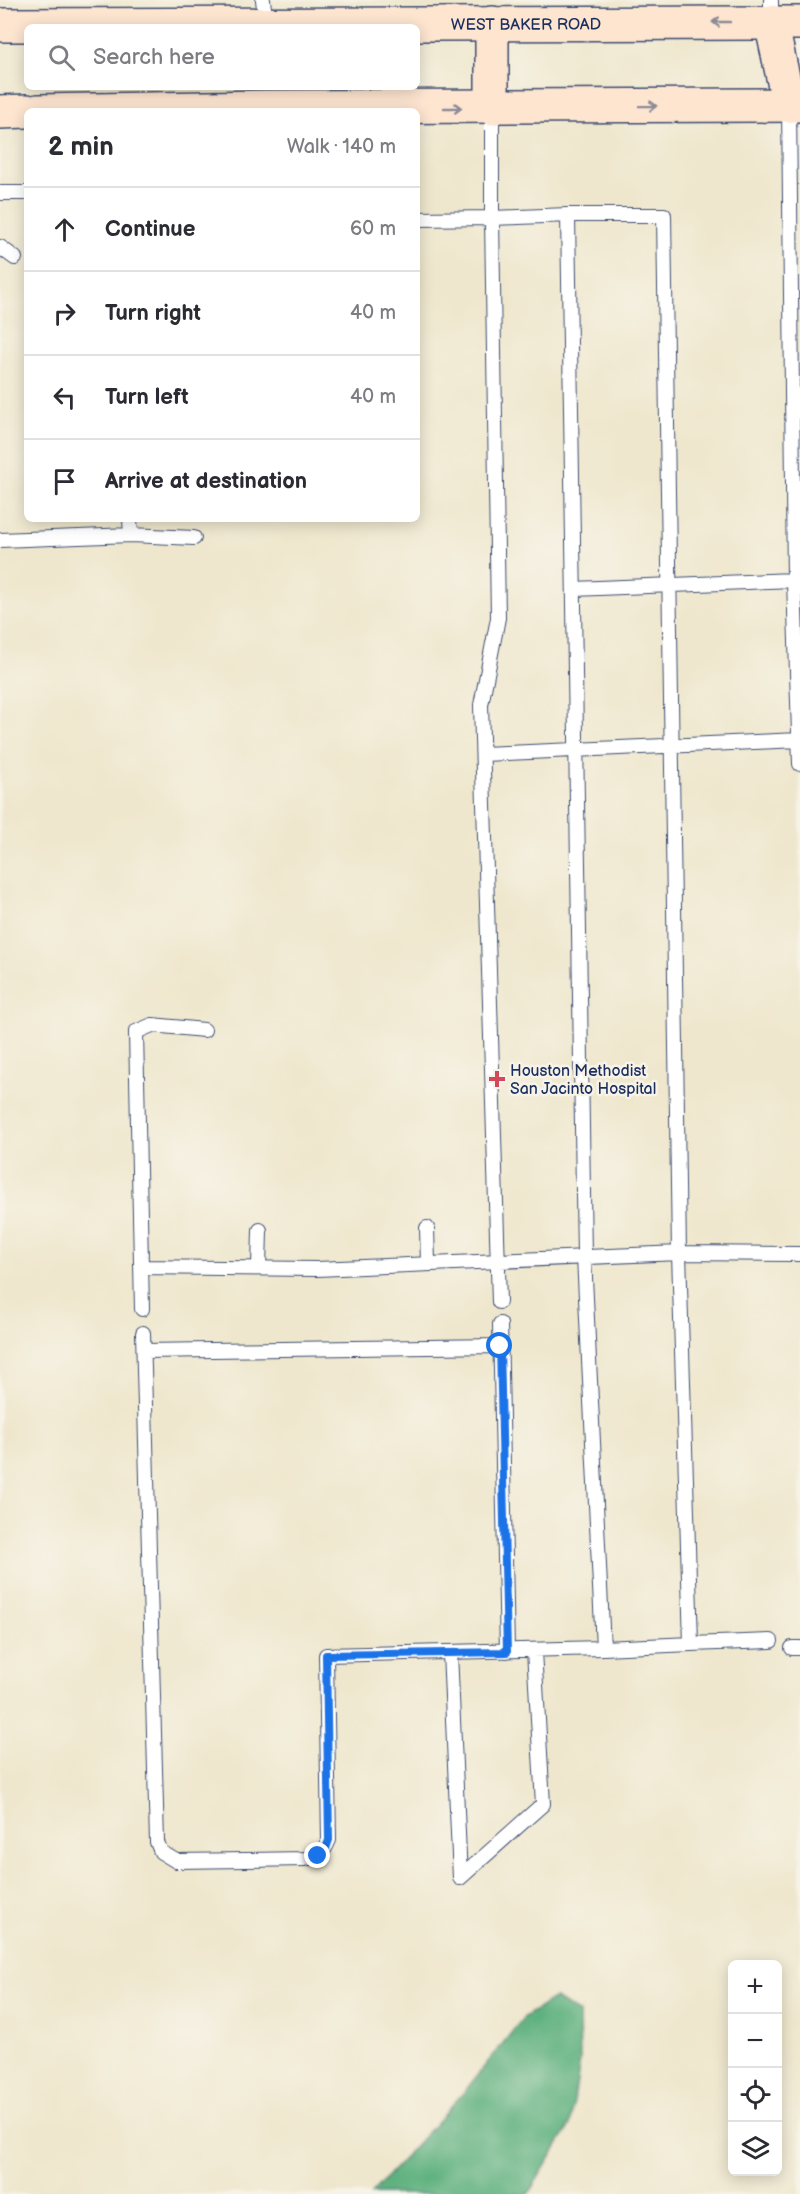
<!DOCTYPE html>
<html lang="en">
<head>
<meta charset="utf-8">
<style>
  body { margin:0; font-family:"Balsamiq Sans",sans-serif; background:#f2f2f3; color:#2b2b33 }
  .controls { position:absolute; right:18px; bottom:18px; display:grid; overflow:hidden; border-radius:9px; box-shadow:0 3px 15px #0003 }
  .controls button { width:54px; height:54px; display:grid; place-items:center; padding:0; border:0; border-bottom:2px solid #e1e1e2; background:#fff; color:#2b2b33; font:30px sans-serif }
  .stop { position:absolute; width:18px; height:18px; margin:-14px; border:4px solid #1a73e8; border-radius:50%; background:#fff }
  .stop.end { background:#1a73e8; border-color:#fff; box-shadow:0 2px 6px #0008 }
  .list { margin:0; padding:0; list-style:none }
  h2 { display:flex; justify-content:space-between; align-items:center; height:78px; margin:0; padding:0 24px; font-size:26px }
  h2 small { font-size:20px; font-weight:400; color:#7c7c81 }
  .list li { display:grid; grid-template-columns:39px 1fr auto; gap:18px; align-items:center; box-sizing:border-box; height:84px; padding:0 24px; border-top:2px solid #e1e1e2 }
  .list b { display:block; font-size:22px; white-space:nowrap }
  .list em { font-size:20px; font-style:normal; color:#7c7c81 }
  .icon { flex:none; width:33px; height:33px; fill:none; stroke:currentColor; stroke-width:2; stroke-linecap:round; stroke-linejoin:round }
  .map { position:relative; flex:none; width:800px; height:2194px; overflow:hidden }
  .search { position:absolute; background:#fff; box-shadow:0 3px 15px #0003; left:24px; top:24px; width:396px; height:66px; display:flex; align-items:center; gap:15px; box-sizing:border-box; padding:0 21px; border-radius:9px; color:#7c7c81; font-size:22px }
  .panel { position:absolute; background:#fff; box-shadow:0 3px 15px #0003; left:24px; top:108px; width:396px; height:414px; border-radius:9px }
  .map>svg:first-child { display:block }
  .forest { fill:#5fb17f; stroke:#3d706e; stroke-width:1.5 }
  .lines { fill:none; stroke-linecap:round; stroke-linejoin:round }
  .lane-casing { stroke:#3b4b6f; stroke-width:16 }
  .secondary-casing { stroke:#3b4b6f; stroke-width:36 }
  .lane { stroke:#fff; stroke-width:14 }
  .secondary { stroke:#fde5d0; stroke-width:33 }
  .oneway { stroke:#8c8a97 }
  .route { stroke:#1a73e8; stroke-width:8 }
  .poi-dot { fill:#d1495b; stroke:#f7f3e8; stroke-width:2 }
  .labels { text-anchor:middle; stroke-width:5; stroke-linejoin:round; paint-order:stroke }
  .street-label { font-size:16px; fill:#1b2f5e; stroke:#f7f3e8 }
  .poi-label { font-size:16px; fill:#1b2f5e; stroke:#f7f3e8; text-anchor:start }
</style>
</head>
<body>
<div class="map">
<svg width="800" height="2194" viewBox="0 0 800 2194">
  <rect width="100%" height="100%" fill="#f7f3e8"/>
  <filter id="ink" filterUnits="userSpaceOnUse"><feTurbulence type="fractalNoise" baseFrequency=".0167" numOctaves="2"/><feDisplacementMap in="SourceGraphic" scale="12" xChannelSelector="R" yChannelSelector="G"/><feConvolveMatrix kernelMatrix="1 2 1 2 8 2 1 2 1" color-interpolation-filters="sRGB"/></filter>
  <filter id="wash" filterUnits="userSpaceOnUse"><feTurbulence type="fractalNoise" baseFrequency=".008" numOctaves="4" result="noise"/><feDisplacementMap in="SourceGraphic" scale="24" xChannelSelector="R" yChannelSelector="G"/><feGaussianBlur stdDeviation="1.35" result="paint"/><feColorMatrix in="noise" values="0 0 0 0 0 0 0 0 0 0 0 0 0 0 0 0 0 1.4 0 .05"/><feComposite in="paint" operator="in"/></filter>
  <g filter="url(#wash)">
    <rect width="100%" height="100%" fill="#efe7cd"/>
    <path class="forest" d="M555,1998L579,2013L580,2061L570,2126L528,2194H371L465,2091L523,2018Z"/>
  </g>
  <g filter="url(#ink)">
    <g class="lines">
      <g class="lane-casing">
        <path id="lane" d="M263,0L266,24
          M771,0V22
          M789,105L794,580L800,764
          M0,193H27
          M568,215H664L679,1253L691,1644L603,1648L584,1257Z
          M417,219L492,218V108
          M0,247L15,258
          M130,519L131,535L194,538
          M0,540L131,535
          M574,589L794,580
          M483,754L799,740
          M427,1228L428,1263
          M141,1267L317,1269L679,1253L800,1254
          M259,1268L260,1230
          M499,1302L481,705L498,618L492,218L568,215
          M142,1309L136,1032L152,1025L204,1030
          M500,1324L507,1651
          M143,1333L157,1842L161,1852L176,1861L305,1859C319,1856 324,1853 329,1840L326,1655L603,1648
          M144,1351L500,1346
          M691,1644L771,1641
          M792,1648H800
          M450,1652L460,1878L543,1804L534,1651"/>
      </g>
      <g class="secondary-casing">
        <g id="secondary">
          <path d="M771,22L789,105"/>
          <path d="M492,23V108"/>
          <path id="s1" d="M0,25L800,23"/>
          <path d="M38,111L265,107L800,105"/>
          <path d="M0,112L27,111"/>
        </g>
      </g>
      <use href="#lane" class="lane"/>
      <use href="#secondary" class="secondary"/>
    </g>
    <defs><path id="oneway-shaft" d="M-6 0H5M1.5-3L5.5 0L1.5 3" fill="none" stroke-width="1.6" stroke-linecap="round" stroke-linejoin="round" transform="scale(1.5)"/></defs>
    <g class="oneway">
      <use href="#oneway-shaft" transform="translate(721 22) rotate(180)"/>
      <use href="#oneway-shaft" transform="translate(648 106) rotate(-1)"/>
      <use href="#oneway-shaft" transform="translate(453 108)"/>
    </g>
  </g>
  <g class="lines" filter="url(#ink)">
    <path class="route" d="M318,1856L325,1851L329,1840L326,1655L507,1652L500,1346"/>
  </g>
  <path class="poi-dot" d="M494 1070h6v6h6v6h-6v6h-6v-6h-6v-6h6z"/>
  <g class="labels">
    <g class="street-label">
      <text dy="6" stroke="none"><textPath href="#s1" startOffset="526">WEST BAKER ROAD</textPath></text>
    </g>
    <g class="poi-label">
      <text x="510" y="1076">Houston Methodist<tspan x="510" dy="18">San Jacinto Hospital</tspan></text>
    </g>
  </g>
</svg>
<div class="controls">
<button>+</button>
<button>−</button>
<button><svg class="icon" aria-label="locate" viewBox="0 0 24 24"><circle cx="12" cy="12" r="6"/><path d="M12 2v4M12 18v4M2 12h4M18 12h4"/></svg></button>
<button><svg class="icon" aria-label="layers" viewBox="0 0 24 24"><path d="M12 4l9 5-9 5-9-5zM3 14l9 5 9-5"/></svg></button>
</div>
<div class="stop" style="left:500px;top:1346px"></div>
<div class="stop end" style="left:318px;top:1856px"></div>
<div class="search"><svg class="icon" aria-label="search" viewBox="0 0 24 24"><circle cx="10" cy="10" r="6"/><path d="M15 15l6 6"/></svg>Search here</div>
<section class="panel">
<h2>2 min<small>Walk · 140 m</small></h2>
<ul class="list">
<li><svg class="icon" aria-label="ahead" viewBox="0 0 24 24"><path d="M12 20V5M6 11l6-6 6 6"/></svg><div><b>Continue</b></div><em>60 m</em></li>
<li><svg class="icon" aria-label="right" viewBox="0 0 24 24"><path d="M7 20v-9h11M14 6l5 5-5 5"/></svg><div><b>Turn right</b></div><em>40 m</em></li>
<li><svg class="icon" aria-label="left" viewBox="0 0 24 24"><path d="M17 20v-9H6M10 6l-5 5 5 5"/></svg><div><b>Turn left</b></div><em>40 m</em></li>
<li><svg class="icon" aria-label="arrive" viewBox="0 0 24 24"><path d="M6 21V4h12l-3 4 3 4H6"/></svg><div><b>Arrive at destination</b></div></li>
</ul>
</section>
</div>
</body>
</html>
